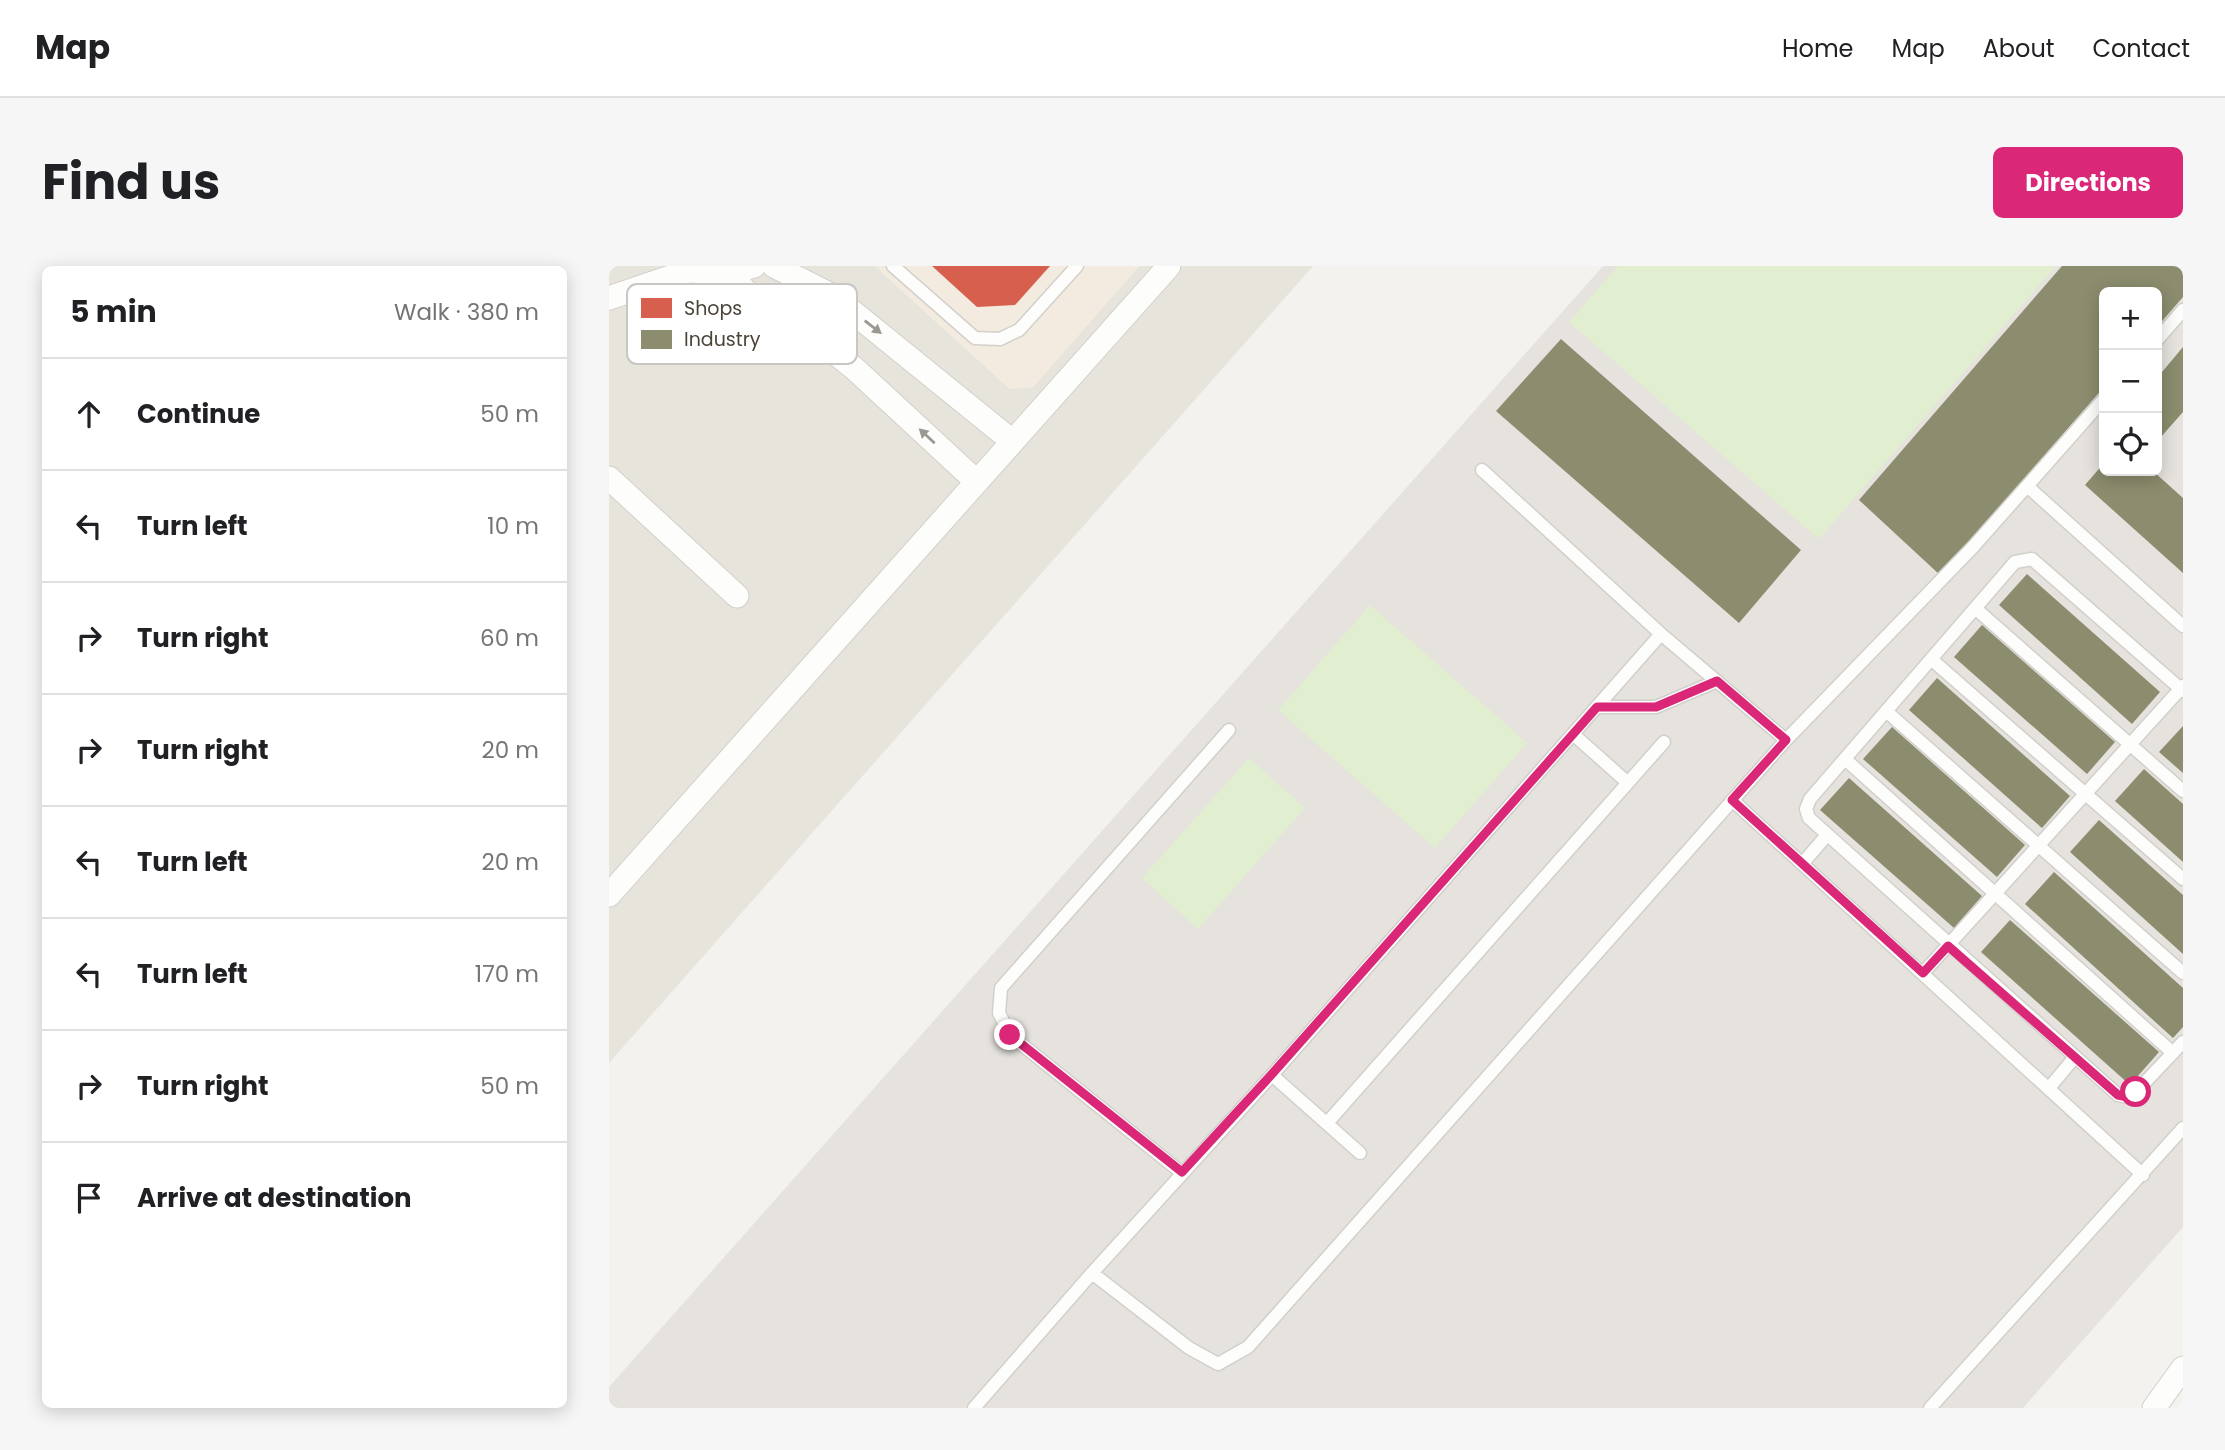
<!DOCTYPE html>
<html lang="en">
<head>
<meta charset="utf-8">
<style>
  body { margin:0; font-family:Poppins,sans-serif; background:#f6f6f6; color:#202124 }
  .controls { position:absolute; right:21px; top:21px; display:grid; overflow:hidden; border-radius:10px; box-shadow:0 4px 18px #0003 }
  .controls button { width:63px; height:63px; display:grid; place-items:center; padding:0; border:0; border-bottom:2px solid #e0e0e0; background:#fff; color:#202124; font:35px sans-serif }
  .stop { position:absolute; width:21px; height:21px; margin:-16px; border:5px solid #db2777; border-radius:50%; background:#fff }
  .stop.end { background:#db2777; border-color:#fff; box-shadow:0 2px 7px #0008 }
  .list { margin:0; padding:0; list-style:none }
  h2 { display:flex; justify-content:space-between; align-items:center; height:91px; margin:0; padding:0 28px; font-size:30px }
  h2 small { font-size:23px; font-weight:400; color:#757577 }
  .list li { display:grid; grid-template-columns:46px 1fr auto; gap:21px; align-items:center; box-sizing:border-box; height:112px; padding:0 28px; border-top:2px solid #e0e0e0 }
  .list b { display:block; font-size:26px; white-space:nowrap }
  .list em { font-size:23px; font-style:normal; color:#757577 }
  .icon { flex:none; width:38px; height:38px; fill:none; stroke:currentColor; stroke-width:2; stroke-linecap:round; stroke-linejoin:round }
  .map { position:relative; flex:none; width:1574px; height:1142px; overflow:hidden; border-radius:10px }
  header { display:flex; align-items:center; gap:42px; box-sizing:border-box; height:98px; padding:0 35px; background:#fff; border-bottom:2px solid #e0e0e0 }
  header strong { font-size:33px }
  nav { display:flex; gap:38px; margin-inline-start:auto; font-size:24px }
  .intro { display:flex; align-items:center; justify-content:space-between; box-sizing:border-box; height:168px; padding:0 42px }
  h1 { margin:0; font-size:49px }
  .button { padding:18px 32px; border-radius:10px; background:#db2777; color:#fff; font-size:24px; font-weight:700 }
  main { display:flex; gap:42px; padding:0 42px }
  aside { flex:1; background:#fff; border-radius:10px; box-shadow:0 4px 18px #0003 }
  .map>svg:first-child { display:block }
  .residential { fill:#e7e4dc }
  .commercial { fill:#f3ebdf }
  .industrial { fill:#e6e2de; fill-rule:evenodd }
  .green { fill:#e1eecf }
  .shops { fill:#d6604d }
  .industry { fill:#8c8c6e }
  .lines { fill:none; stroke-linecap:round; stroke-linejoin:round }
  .lane-casing { stroke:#d2d0cb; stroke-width:15 }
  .street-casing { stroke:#d2d0cb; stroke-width:25 }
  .lane { stroke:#fdfdfc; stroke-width:12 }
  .street { stroke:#fdfdfc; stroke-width:23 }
  .oneway { fill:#9b9791 }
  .route { stroke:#db2777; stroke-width:9 }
  .key { fill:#fff; stroke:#c9c7c4; stroke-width:2 }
  .key-label { font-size:19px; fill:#4b4439 }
</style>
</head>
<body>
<header>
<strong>Map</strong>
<nav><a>Home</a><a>Map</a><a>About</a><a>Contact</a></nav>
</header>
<div class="intro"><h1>Find us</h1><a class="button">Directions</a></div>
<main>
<aside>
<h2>5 min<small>Walk · 380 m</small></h2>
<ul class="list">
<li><svg class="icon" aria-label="ahead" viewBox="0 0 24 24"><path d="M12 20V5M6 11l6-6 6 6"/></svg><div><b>Continue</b></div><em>50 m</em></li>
<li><svg class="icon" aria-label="left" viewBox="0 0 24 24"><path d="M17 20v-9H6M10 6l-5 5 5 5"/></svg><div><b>Turn left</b></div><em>10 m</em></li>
<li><svg class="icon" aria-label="right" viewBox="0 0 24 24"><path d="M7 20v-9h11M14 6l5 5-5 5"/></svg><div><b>Turn right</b></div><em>60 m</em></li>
<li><svg class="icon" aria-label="right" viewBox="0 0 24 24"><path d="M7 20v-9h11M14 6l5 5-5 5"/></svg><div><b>Turn right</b></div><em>20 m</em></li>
<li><svg class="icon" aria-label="left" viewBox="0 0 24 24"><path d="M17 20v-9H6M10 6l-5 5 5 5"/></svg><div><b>Turn left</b></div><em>20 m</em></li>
<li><svg class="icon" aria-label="left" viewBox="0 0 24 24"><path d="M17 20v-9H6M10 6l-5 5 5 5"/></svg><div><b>Turn left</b></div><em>170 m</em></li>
<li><svg class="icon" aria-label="right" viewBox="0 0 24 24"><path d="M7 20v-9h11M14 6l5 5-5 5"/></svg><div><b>Turn right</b></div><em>50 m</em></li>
<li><svg class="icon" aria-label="arrive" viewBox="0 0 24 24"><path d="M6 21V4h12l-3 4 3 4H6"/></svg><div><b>Arrive at destination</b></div></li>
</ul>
</aside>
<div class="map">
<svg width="1574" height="1142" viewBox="0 0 1574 1142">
  <rect width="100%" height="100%" fill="#f4f2ee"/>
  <path class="residential" d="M0,0H266L401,123L424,121L530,0H704L0,797Z"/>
  <path class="commercial" d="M266,0H530L424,121L401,123Z"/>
  <path class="industrial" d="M994,0H1574V961L1414,1142H0V1121ZM1495,26H1548V205H1495Z"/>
  <path class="green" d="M1009,0H1447L1210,273L960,56Z
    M761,339L918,477L826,582L669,444Z
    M640,492L696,542L589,663L533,612Z"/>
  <path class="shops" d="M323,0H441L406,39L368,41Z"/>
  <path class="industry" d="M1453,0H1574V31L1548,61V26H1495V121L1331,309L1250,234Z
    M952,73L1192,284L1130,357L887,145Z
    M1574,81V146L1551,172L1548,170V112Z
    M1495,197V205H1544L1574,232V307L1476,219Z
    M1418,308L1551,426L1523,458L1390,339Z
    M1373,359L1506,476L1478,508L1345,391Z
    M1328,412L1461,530L1433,562L1300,444Z
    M1574,460V507L1550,486Z
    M1283,461L1416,579L1388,611L1254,493Z
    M1535,503L1574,538V596L1506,535Z
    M1240,512L1373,630L1345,662L1211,544Z
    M1490,554L1574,629V688L1461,586Z
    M1445,606L1574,722V761L1564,772L1416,638Z
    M1401,654L1550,786L1521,819L1372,686Z"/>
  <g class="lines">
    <g class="lane-casing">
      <path id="lane" d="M284,0L366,72L391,73L410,64L468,0
        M1548,74L1574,44
        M1418,220L1574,360
        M1366,342L1574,525
        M1052,368L1177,474
        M1322,393L1574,613
        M1574,425L1423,293L1406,296L1201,533L1197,543L1200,552L1509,829L1519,831L1527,826L1574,776
        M988,441H1047L1108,415
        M1277,445L1574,707
        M964,468L1019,517
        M1236,493L1564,787
        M1123,534L1534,909
        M1193,598L1218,569
        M1314,707L1574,420
        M663,809L751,887
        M1440,822L1466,791
        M718,857L1055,476
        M573,907L401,769L390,747L392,722L620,464
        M483,1007L663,809L1052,368L873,204
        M365,1142L483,1007L580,1082L609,1098L639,1081L1177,474L1364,281L1495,133
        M1321,1142L1574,862"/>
    </g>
    <g class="street-casing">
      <path id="street" d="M165,0L224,30L403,175
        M121,7L143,33L205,70L246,103L368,216
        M0,32L79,5L121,7L145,0
        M0,212L128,330
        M0,629L560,0
        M1545,1142L1574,1102"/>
    </g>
    <use href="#lane" class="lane"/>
    <use href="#street" class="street"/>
  </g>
  <defs><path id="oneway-solid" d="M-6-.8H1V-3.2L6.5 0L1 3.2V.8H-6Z" transform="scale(1.75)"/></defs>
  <g class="oneway">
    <use href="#oneway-solid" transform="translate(264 61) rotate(38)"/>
    <use href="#oneway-solid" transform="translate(318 170) rotate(-137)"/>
  </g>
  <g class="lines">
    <path class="route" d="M401,769L573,906L663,808L988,441H1047L1108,415L1177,474L1123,534L1314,707L1339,680L1509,829L1519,831L1527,826"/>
  </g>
  <rect x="18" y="18" width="230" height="80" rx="10" class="key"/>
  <rect x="32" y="32" width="31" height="20" fill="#d6604d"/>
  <rect x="32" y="64" width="31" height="19" fill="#8c8c6e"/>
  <g class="key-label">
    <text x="75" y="49">Shops</text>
    <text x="75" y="80">Industry</text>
  </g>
</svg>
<div class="controls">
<button>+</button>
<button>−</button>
<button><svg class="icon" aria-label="locate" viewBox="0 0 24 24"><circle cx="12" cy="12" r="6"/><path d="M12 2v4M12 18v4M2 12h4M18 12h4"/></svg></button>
</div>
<div class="stop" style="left:1527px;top:826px"></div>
<div class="stop end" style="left:401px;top:769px"></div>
</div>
</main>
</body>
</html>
